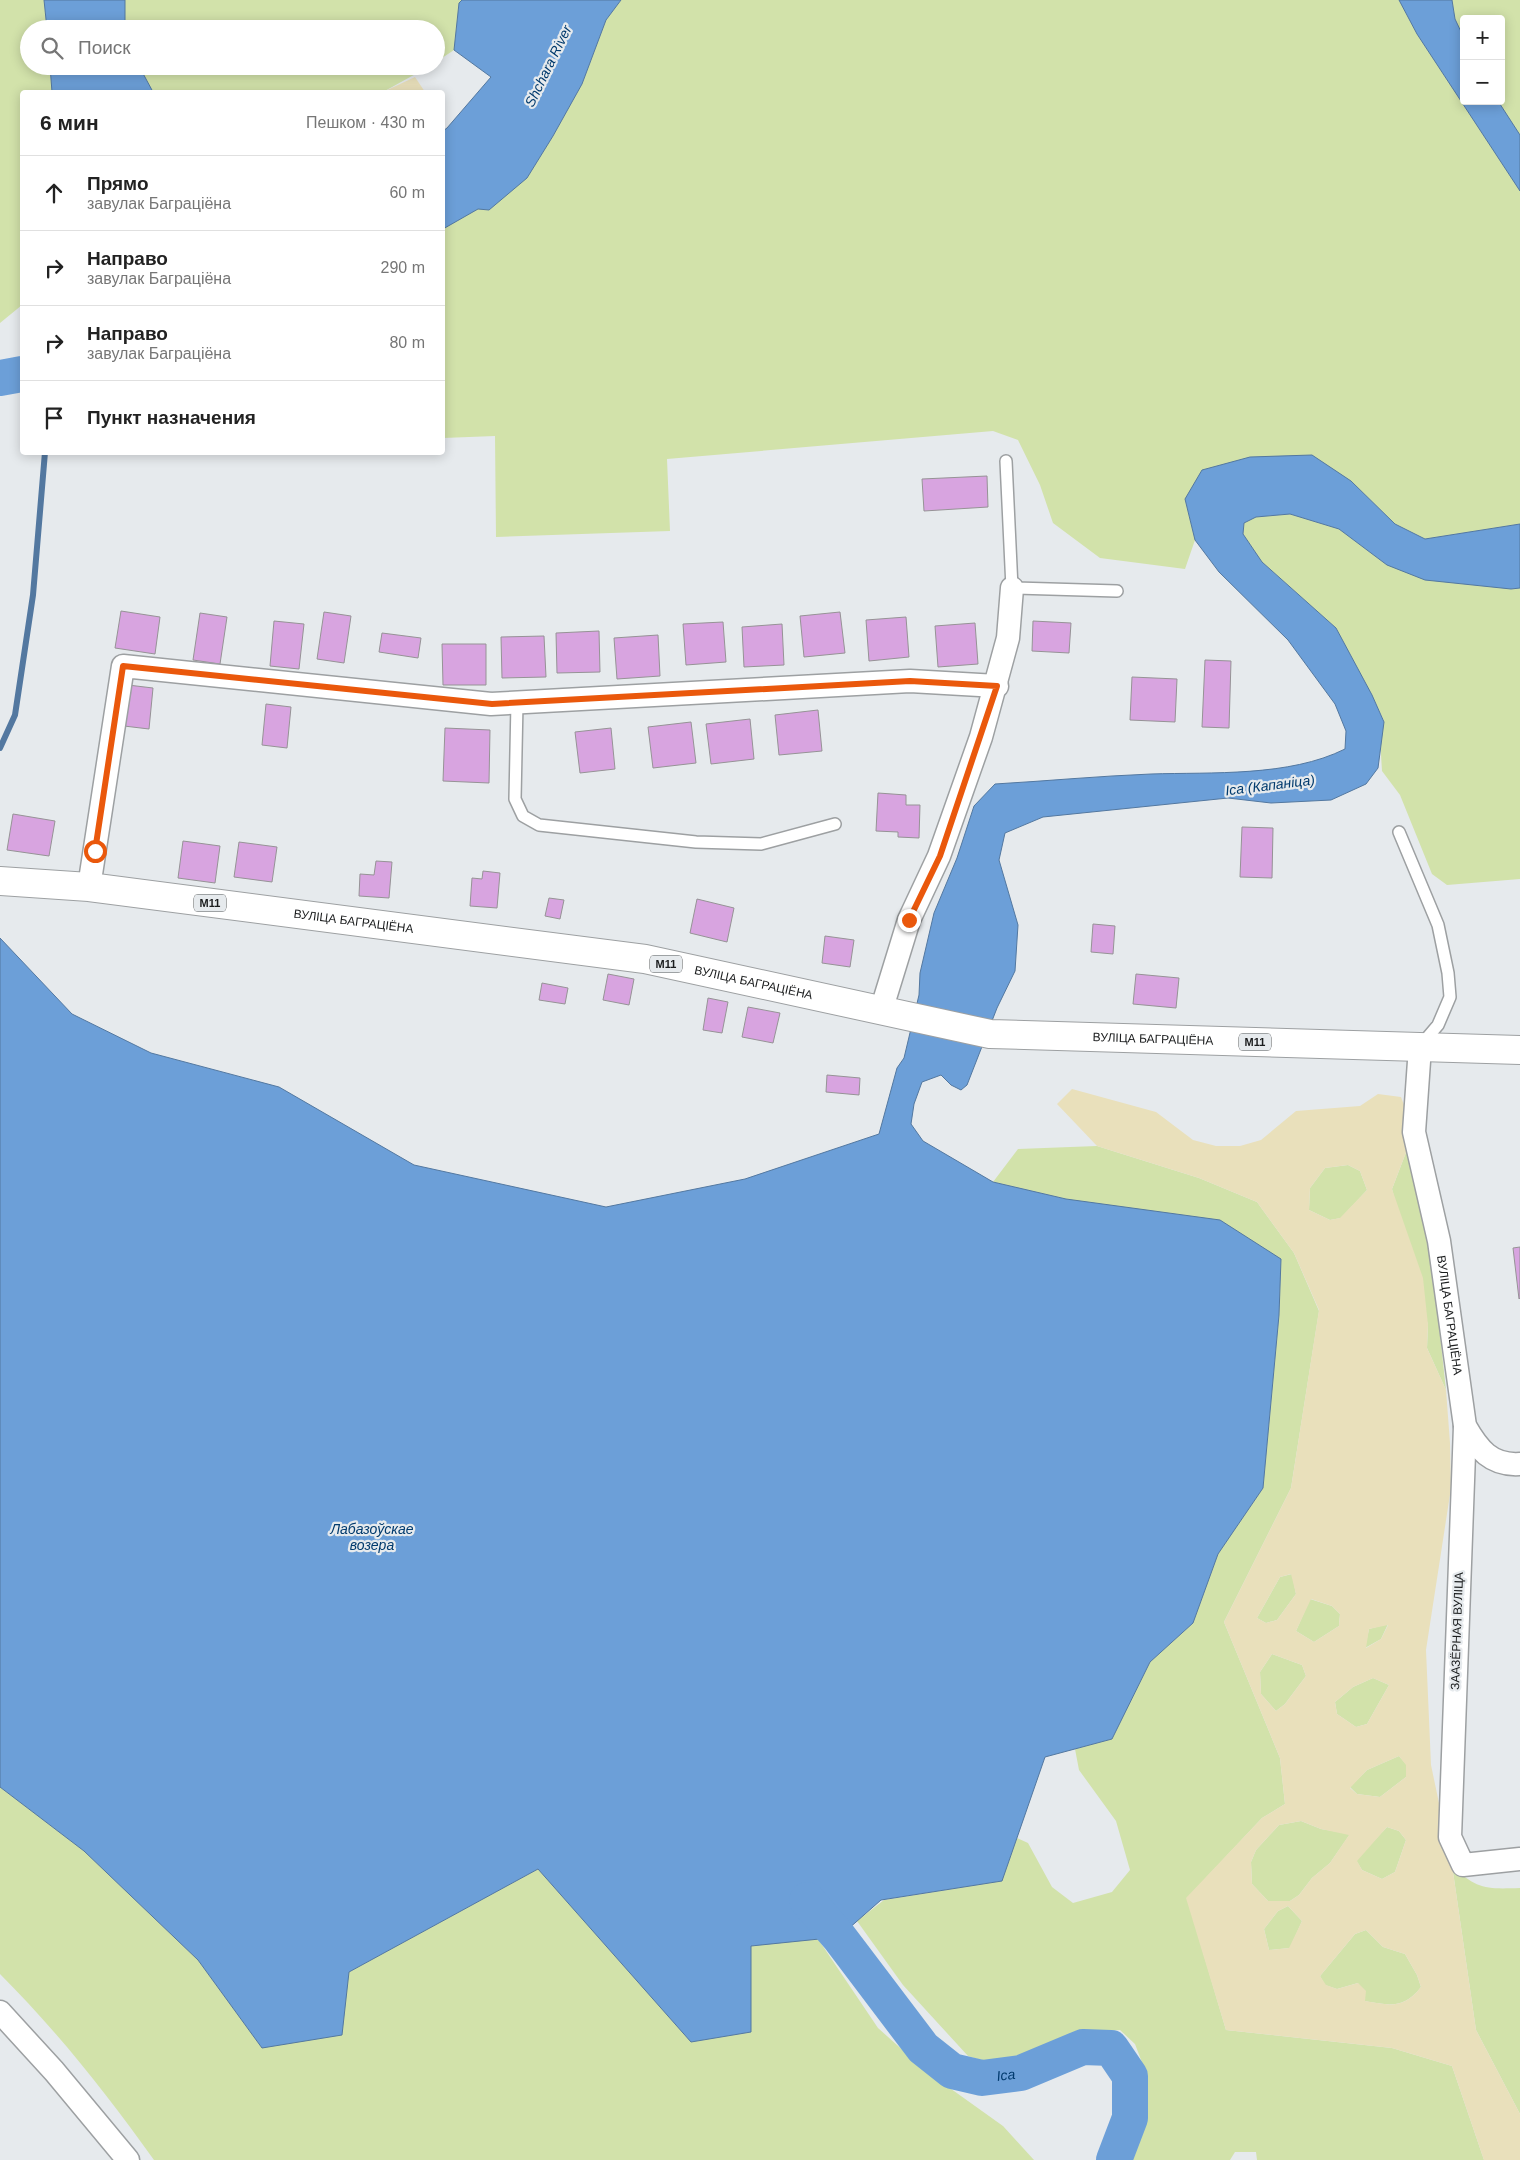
<!DOCTYPE html>
<html lang="ru">
<head>
<meta charset="utf-8">
<style>
  body { margin:0; font-family:Arial,sans-serif; background:#f2f2f2; color:#222 }
  .controls { position:absolute; right:15px; top:15px; display:grid; overflow:hidden; border-radius:5px; box-shadow:0 2px 12px #0003 }
  .controls button { width:45px; height:45px; display:grid; place-items:center; padding:0; border:0; border-bottom:1px solid #e0e0e0; background:#fff; color:#222; font:25px sans-serif }
  .stop { position:absolute; width:15px; height:15px; margin:-11px; border:4px solid #ea580c; border-radius:50%; background:#fff }
  .stop.end { background:#ea580c; border-color:#fff; box-shadow:0 1px 5px #0008 }
  .list { margin:0; padding:0; list-style:none }
  h2 { display:flex; justify-content:space-between; align-items:center; height:65px; margin:0; padding:0 20px; font-size:21px }
  h2 small { font-size:16px; font-weight:400; color:#767676 }
  .list li { display:grid; grid-template-columns:32px 1fr auto; gap:15px; align-items:center; box-sizing:border-box; height:75px; padding:0 20px; border-top:1px solid #e0e0e0 }
  .list b { display:block; font-size:19px; white-space:nowrap }
  .list p { margin:0; font-size:16px; white-space:nowrap; color:#767676 }
  .list em { font-size:16px; font-style:normal; color:#767676 }
  .icon { flex:none; width:28px; height:28px; fill:none; stroke:currentColor; stroke-width:2; stroke-linecap:round; stroke-linejoin:round }
  .map { position:relative; flex:none; width:1520px; height:2160px; overflow:hidden }
  .search { position:absolute; background:#fff; box-shadow:0 2px 12px #0003; left:20px; top:20px; width:425px; height:55px; display:flex; align-items:center; gap:12px; box-sizing:border-box; padding:0 18px; border-radius:28px; color:#767676; font-size:19px }
  .panel { position:absolute; background:#fff; box-shadow:0 2px 12px #0003; left:20px; top:90px; width:425px; height:365px; border-radius:5px }
  .map>svg:first-child { display:block }
  .green { fill:#d2e2aa }
  .sand { fill:#e9e0bb; fill-rule:evenodd }
  .water { fill:#6c9fd8; stroke:#5378a0 }
  .lines { fill:none; stroke-linecap:round; stroke-linejoin:round }
  .stream { stroke:#5378a0; stroke-width:6 }
  .river { stroke:#6c9fd8; stroke-width:36 }
  .building { fill:#d8a4e0; stroke:#969396 }
  .lane-casing { stroke:#9da0a2; stroke-width:14 }
  .street-casing { stroke:#9da0a2; stroke-width:25 }
  .highway-casing { stroke:#9da0a2; stroke-width:30 }
  .lane { stroke:#fff; stroke-width:11 }
  .street { stroke:#fff; stroke-width:22 }
  .highway { stroke:#fff; stroke-width:28 }
  .route { stroke:#ea580c; stroke-width:6 }
  .labels { text-anchor:middle; stroke-width:4.5; stroke-linejoin:round; paint-order:stroke }
  .shield { fill:#e6eaed; stroke:#575a5b; stroke-width:1 }
  .shield-label { font-size:11px; font-weight:bold; fill:#1a1c1d }
  .street-label { font-size:12px; fill:#1a1c1d; stroke:#e6eaed }
  .water-label { font-size:14px; font-style:italic; fill:#003a6d; stroke:#e6eaed }
</style>
</head>
<body>
<div class="map">
<svg width="1520" height="2160" viewBox="0 0 1520 2160">
  <rect width="100%" height="100%" fill="#e6eaed"/>
  <path class="green" d="M0,0H44L47,29H29V66H50L52,92H22V305L0,323Z
    M125,0H462L459,4L454,50L436,62V29H127L125,21Z
    M621,0H1399L1417,34L1520,191V524L1425,539L1395,524L1351,481L1185,499L1195,540L1185,569L1100,558L1053,523L1040,485L1018,440L993,431L667,459L670,531L496,537L495,436L443,438L442,229L527,178L553,136L582,84L606,20Z
    M1452,0H1520V135L1498,101H1501V19H1464V38L1455,19Z
    M139,66H430L383,92H153Z
    M1290,514L1339,529L1387,565L1511,589L1520,588V879L1447,885L1432,874L1400,795L1382,771L1380,739L1384,721L1372,695L1336,628L1262,562L1243,534L1244,523L1256,517Z
    M1410,1142L1430,1243L1446,1390L1427,1348L1428,1325L1392,1189Z
    M1097,1146L1199,1178L1257,1202L1294,1253L1319,1311L1291,1488L1224,1622L1280,1758L1285,1804L1262,1818L1187,1898L1226,2030L1392,2048L1452,2066L1484,2160H1257L1256,2152H1235L1230,2160H1132L1145,2119L1146,2073L1135,2044L1120,2030C1105,2031 1089,2032 1074,2037C1036,2050 1010,2072 968,2056L903,1985L857,1921L884,1900L1001,1881L1017,1838L1028,1843L1052,1887L1073,1903L1112,1892L1130,1870L1116,1821L1079,1770L1075,1749L1112,1739L1150,1662L1193,1623L1218,1554L1263,1488L1279,1315L1281,1259L1066,1199L993,1182L1018,1149Z
    M1348,1165L1360,1171L1367,1190L1341,1218L1330,1220L1309,1210L1310,1188L1325,1168Z
    M1292,1574L1296,1594L1277,1620L1266,1623L1257,1618L1280,1577Z
    M1310,1599L1332,1606L1340,1614L1339,1626L1314,1642L1296,1631Z
    M1388,1624L1381,1639L1365,1648L1369,1629Z
    M1272,1654L1302,1665L1306,1676L1285,1704L1276,1711L1261,1694L1260,1672Z
    M1373,1678L1389,1685L1367,1724L1356,1727L1337,1714L1335,1702L1353,1687Z
    M1399,1756L1406,1764V1777L1380,1797L1357,1794L1350,1787L1367,1770Z
    M0,1787L84,1851L198,1960L262,2048L349,1972L538,1869L691,2042L751,2032V1946L818,1939L878,2028L926,2071L1003,2126L1034,2160H154C107,2094 57,2031 0,1974Z
    M1301,1821L1321,1829L1350,1834L1330,1863L1312,1878L1299,1895L1290,1901H1268L1252,1884L1251,1862L1256,1850L1279,1825Z
    M1387,1827L1399,1831L1406,1840L1395,1872L1382,1879L1362,1870L1356,1860Z
    M1452,1865C1476,1890 1487,1889 1520,1888V2114L1476,2030Z
    M1288,1906L1302,1921L1290,1948L1269,1950L1264,1929L1278,1911Z
    M1366,1930L1383,1947L1405,1954L1417,1975L1421,1987C1403,2010 1389,2005 1364,2001L1358,1983L1337,1989L1325,1985L1320,1976L1355,1934Z"/>
  <path class="sand" d="M415,77L425,92H383Z
    M1072,1089L1156,1112L1193,1140L1216,1146H1240L1261,1140L1296,1111L1360,1106L1378,1094L1401,1097L1409,1118L1410,1142L1392,1189L1423,1278L1428,1325L1427,1348L1446,1390L1450,1443L1451,1488L1426,1650L1431,1765L1452,1865L1476,2030L1520,2114V2160H1484L1452,2066L1392,2048L1226,2030L1186,1898L1262,1818L1285,1804L1280,1758L1224,1622L1291,1488L1319,1310L1294,1253L1257,1202L1199,1178L1097,1146L1057,1104ZM1348,1165L1360,1171L1367,1190L1340,1218L1330,1220L1309,1210L1310,1188L1325,1168ZM1291,1574L1296,1594L1277,1620L1266,1623L1257,1618L1280,1577ZM1311,1599L1332,1606L1340,1614L1339,1626L1314,1642L1296,1631ZM1388,1625L1381,1639L1366,1648L1369,1629ZM1272,1654L1302,1665L1306,1676L1285,1704L1276,1711L1261,1694L1260,1672ZM1373,1678L1389,1685L1367,1724L1356,1727L1337,1714L1335,1702L1353,1687ZM1399,1756L1406,1765V1777L1380,1797L1357,1794L1350,1788L1367,1770ZM1301,1821L1321,1829L1349,1835L1330,1863L1312,1878L1299,1895L1290,1901H1268L1252,1884L1251,1862L1256,1850L1279,1825ZM1387,1827L1399,1831L1406,1840L1395,1872L1382,1879L1362,1870L1357,1861ZM1288,1906L1302,1921L1289,1948L1269,1950L1264,1929L1278,1911ZM1366,1930L1383,1947L1405,1954L1417,1975L1421,1987C1403,2010 1389,2005 1365,2001L1366,1991L1358,1983L1337,1989L1326,1985L1320,1976L1355,1934Z"/>
  <path class="water" d="M44,0H125V21L127,29H47Z
    M462,0H621L606,20L582,84L553,136L527,178L489,210L478,209L443,229V131L447,128L491,77L454,50L459,3Z
    M1399,0H1452L1455,19L1464,38V101H1498L1520,135V191L1417,34Z
    M50,66H139L153,92H52Z
    M1312,455L1351,481L1395,524L1425,539L1520,524V588L1511,589L1425,580L1387,565L1339,529L1290,514L1256,517L1244,523L1243,534L1262,562L1336,628L1372,695L1384,722L1378,768L1366,784L1331,800L1271,803L1228,798L1043,817L1005,833L999,860L1018,925L1015,971L997,1008L967,1085L961,1090L951,1085L941,1075L922,1082L914,1104L911,1124L923,1141L993,1182L1066,1199L1220,1220L1281,1259L1279,1315L1263,1488L1218,1554L1193,1623L1150,1662L1112,1739L1045,1757L1002,1881L881,1900L839,1937L751,1946V2032L691,2042L538,1869L349,1972L342,2035L262,2048L198,1960L84,1851L0,1787V938L72,1014L151,1053L279,1087L414,1165L606,1207L745,1179L879,1134L897,1068L904,1058L919,995L920,973L934,913L957,858L974,806L995,784C1047,781 1099,776 1151,774C1212,772 1289,777 1345,749L1346,731L1335,704L1288,640L1219,572L1195,540L1185,499L1202,470L1250,457Z"/>
  <g class="lines">
    <path class="stream" d="M0,748L15,715L33,595L45,452"/>
    <g class="river">
      <path d="M0,378L22,374"/>
      <path id="s1" d="M807,1900L839,1937L923,2048L952,2071L982,2078L1021,2073L1083,2047L1111,2048L1130,2076V2118L1114,2160"/>
    </g>
  </g>
  <path class="building" d="M987,476L988,507L924,511L922,479Z
    M121,611L160,617L155,654L115,648Z
    M324,612L351,616L344,663L317,659Z
    M840,612L845,653L804,657L800,616Z
    M200,613L227,617L220,664L193,660Z
    M906,617L909,657L869,661L866,620Z
    M274,621L304,624L299,669L270,666Z
    M1033,621L1071,623L1069,653L1032,651Z
    M723,622L726,662L686,665L683,624Z
    M975,623L978,664L938,667L935,626Z
    M782,624L784,665L744,667L742,627Z
    M599,631L600,672L557,673L556,633Z
    M382,633L421,638L418,658L379,652Z
    M658,635L660,676L617,679L614,638Z
    M544,636L546,677L502,678L501,637Z
    M442,644H486V685H443Z
    M1205,660L1231,661L1229,728L1202,727Z
    M1132,677L1177,679L1175,722L1130,720Z
    M128,685L153,688L149,729L124,726Z
    M266,704L291,707L287,748L262,745Z
    M818,710L822,751L779,755L775,715Z
    M750,719L754,759L711,764L706,724Z
    M691,722L696,763L653,768L648,727Z
    M445,728L490,730L489,783L443,781Z
    M611,728L615,769L580,773L575,732Z
    M878,793L906,795V805H920L919,838L898,837V832L876,831Z
    M13,814L55,821L49,856L7,850Z
    M1242,827L1273,828L1272,878L1240,877Z
    M183,841L220,846L215,883L178,878Z
    M239,842L277,847L272,882L234,877Z
    M376,861L392,862L389,898L359,896L360,874L374,875Z
    M483,871L500,873L497,908L470,906L472,878L482,879Z
    M549,898L564,900L560,919L545,916Z
    M697,899L734,908L727,942L690,933Z
    M1093,924L1115,926L1113,954L1091,952Z
    M825,936L854,940L850,967L822,963Z
    M608,974L634,979L629,1005L603,1000Z
    M1136,974L1179,978L1176,1008L1133,1004Z
    M542,983L568,988L565,1004L539,1000Z
    M708,998L728,1002L722,1033L703,1030Z
    M748,1007L780,1013L773,1043L742,1037Z
    M827,1075L860,1078L859,1095L826,1092Z
    M1520,1247V1298L1519,1299L1513,1248Z"/>
  <g class="lines">
    <g class="lane-casing">
      <path id="lane" d="M1006,461L1012,588L1117,591
        M517,703L515,799L523,816L539,825L696,842L761,844L835,824
        M1399,832L1438,925L1448,973L1450,997L1438,1025L1421,1045"/>
    </g>
    <g class="street-casing">
      <g id="street">
        <path d="M89,887L123,666L491,704L910,681L997,686"/>
        <path d="M881,1011L909,920L939,856L981,737L1008,638L1012,588"/>
        <path id="s2" d="M1420,1047L1414,1132L1439,1241L1465,1426C1478,1449 1491,1466 1520,1464"/>
        <path d="M1465,1426L1450,1837L1463,1865L1520,1859"/>
        <path d="M0,2012L54,2071L128,2160"/>
      </g>
    </g>
    <g class="highway-casing">
      <g id="highway">
        <path id="s3" d="M0,881L89,887L645,959L990,1034L1520,1050"/>
      </g>
    </g>
    <use href="#lane" class="lane"/>
    <use href="#street" class="street"/>
    <use href="#highway" class="highway"/>
  </g>
  <g class="lines">
    <path class="route" d="M95,851L123,666L492,704L910,681L997,686L940,856L909,920"/>
  </g>
  <g class="labels">
    <g class="shield">
      <rect x="194" y="894.5" width="32" height="17" rx="4"/>
      <rect x="650" y="955.5" width="32" height="17" rx="4"/>
      <rect x="1239" y="1033.5" width="32" height="17" rx="4"/>
    </g>
    <g class="shield-label">
      <text x="210" y="907">М11</text>
      <text x="666" y="968">М11</text>
      <text x="1255" y="1046">М11</text>
    </g>
    <g class="street-label">
      <text dy="4" stroke="none"><textPath href="#s3" startOffset="356">ВУЛІЦА БАГРАЦІЁНА</textPath></text>
      <text dy="4" stroke="none"><textPath href="#s3" startOffset="761">ВУЛІЦА БАГРАЦІЁНА</textPath></text>
      <text dy="4" stroke="none"><textPath href="#s3" startOffset="1166">ВУЛІЦА БАГРАЦІЁНА</textPath></text>
      <text dy="4" stroke="none"><textPath href="#s2" startOffset="272">ВУЛІЦА БАГРАЦІЁНА</textPath></text>
      <text transform="translate(1457 1631) rotate(-88)" y="4">ЗААЗЁРНАЯ ВУЛІЦА</text>
    </g>
    <g class="water-label">
      <text transform="translate(548 66) rotate(-64)" y="5">Shchara River</text>
      <text transform="translate(1270 785) rotate(-7)" y="5">Іса (Капаніца)</text>
      <text x="372" y="1534">Лабазоўскае<tspan x="372" dy="16">возера</tspan></text>
      <text dy="5" stroke="none"><textPath href="#s1" startOffset="280">Іса</textPath></text>
    </g>
  </g>
</svg>
<div class="controls">
<button>+</button>
<button>−</button>
</div>
<div class="stop" style="left:95px;top:851px"></div>
<div class="stop end" style="left:909px;top:920px"></div>
<div class="search"><svg class="icon" aria-label="search" viewBox="0 0 24 24"><circle cx="10" cy="10" r="6"/><path d="M15 15l6 6"/></svg>Поиск</div>
<section class="panel">
<h2>6 мин<small>Пешком · 430 m</small></h2>
<ul class="list">
<li><svg class="icon" aria-label="ahead" viewBox="0 0 24 24"><path d="M12 20V5M6 11l6-6 6 6"/></svg><div><b>Прямо</b><p>завулак Баграціёна</p></div><em>60 m</em></li>
<li><svg class="icon" aria-label="right" viewBox="0 0 24 24"><path d="M7 20v-9h11M14 6l5 5-5 5"/></svg><div><b>Направо</b><p>завулак Баграціёна</p></div><em>290 m</em></li>
<li><svg class="icon" aria-label="right" viewBox="0 0 24 24"><path d="M7 20v-9h11M14 6l5 5-5 5"/></svg><div><b>Направо</b><p>завулак Баграціёна</p></div><em>80 m</em></li>
<li><svg class="icon" aria-label="arrive" viewBox="0 0 24 24"><path d="M6 21V4h12l-3 4 3 4H6"/></svg><div><b>Пункт назначения</b></div></li>
</ul>
</section>
</div>
</body>
</html>
